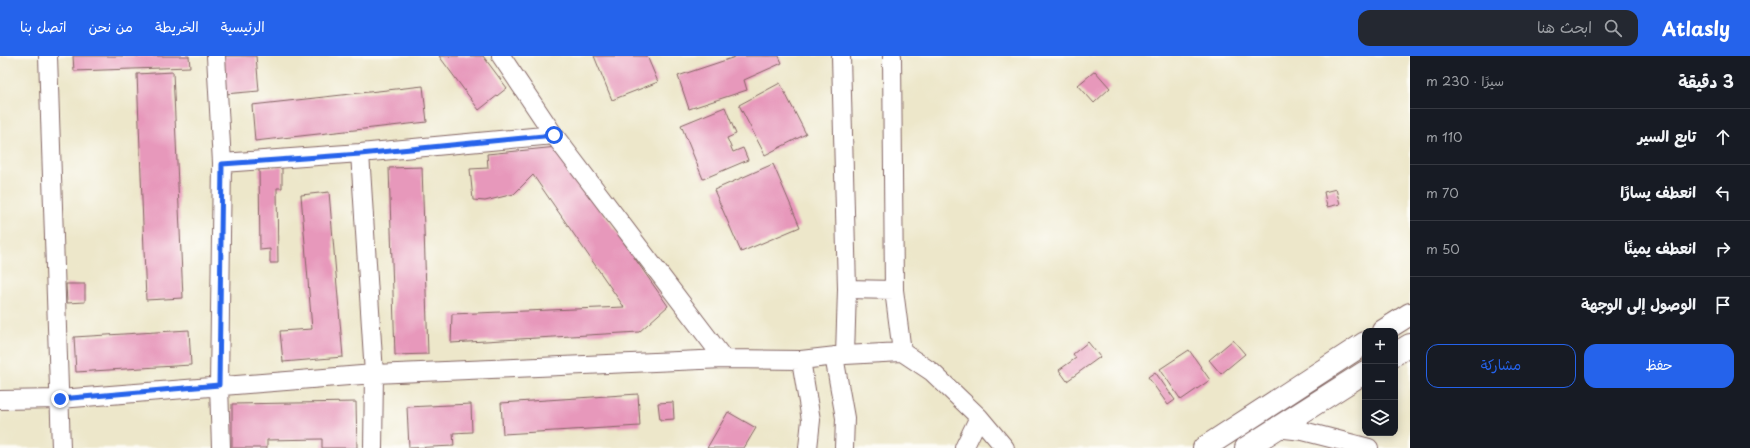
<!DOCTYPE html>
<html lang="ar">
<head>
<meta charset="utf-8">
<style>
  body { margin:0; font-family:"Playpen Sans","Playpen Sans Arabic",sans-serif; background:#242831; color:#f1f3f6; direction:rtl }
  .controls { position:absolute; right:12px; bottom:12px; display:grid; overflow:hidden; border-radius:8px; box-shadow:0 2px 10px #0003 }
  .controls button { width:36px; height:36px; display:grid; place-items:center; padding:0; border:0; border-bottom:1px solid #363941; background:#171b24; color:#f1f3f6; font:20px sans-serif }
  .stop { position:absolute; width:12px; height:12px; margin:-9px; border:3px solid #2563eb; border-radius:50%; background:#fff }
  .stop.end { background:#2563eb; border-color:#fff; box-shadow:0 1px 4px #0008 }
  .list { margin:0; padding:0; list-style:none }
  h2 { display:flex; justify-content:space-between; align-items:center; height:52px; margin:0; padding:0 16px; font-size:17px }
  h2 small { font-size:13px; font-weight:400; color:#9ea1a6 }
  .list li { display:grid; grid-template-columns:26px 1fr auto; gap:12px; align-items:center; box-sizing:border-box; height:56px; padding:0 16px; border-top:1px solid #363941 }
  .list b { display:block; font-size:15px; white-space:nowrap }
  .list em { font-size:13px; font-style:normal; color:#9ea1a6 }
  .actions { display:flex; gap:8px; padding:12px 16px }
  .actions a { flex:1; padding:9px 0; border:1px solid #2563eb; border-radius:12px; text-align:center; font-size:14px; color:#2563eb }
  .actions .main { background:#2563eb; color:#fff }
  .icon { flex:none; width:22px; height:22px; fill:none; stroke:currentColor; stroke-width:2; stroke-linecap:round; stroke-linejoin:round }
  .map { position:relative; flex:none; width:1410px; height:392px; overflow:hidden; direction:ltr }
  header { display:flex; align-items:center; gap:24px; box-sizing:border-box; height:56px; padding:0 20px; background:#2563eb; color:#fff }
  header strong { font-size:19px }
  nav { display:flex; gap:22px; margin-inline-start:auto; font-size:14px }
  .search { width:280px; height:36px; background:#242831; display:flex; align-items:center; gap:10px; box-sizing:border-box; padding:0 14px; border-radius:12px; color:#9ea1a6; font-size:15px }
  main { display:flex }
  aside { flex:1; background:#171b24 }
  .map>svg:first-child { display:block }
  .building { fill:#e798bb }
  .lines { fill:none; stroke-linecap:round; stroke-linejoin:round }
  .minor-casing { stroke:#836563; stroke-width:20 }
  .trunk-casing { stroke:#836563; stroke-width:24 }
  .minor { stroke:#fff; stroke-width:18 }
  .trunk { stroke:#fff; stroke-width:22 }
  .route { stroke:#2563eb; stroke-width:5 }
</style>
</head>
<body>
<header>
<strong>Atlasly</strong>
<div class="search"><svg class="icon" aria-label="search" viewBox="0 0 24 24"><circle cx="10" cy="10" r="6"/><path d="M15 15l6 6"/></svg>ابحث هنا</div>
<nav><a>الرئيسية</a><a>الخريطة</a><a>من نحن</a><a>اتصل بنا</a></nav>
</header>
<main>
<aside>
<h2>3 دقيقة<small>سيرًا · 230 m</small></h2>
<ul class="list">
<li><svg class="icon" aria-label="ahead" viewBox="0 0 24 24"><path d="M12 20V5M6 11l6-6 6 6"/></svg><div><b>تابع السير</b></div><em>110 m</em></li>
<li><svg class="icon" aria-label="left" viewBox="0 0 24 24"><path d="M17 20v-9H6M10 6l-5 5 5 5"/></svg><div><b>انعطف يسارًا</b></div><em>70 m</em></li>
<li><svg class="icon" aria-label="right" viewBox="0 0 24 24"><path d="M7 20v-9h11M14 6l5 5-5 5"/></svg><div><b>انعطف يمينًا</b></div><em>50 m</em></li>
<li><svg class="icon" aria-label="arrive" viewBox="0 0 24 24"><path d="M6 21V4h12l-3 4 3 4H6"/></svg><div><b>الوصول إلى الوجهة</b></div></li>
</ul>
<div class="actions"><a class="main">حفظ</a><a>مشاركة</a></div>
</aside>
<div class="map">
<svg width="1410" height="392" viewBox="0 0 1410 392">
  <rect width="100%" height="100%" fill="#fdfcf7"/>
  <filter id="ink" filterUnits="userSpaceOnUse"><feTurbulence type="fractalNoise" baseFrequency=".025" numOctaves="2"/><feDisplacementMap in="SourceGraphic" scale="8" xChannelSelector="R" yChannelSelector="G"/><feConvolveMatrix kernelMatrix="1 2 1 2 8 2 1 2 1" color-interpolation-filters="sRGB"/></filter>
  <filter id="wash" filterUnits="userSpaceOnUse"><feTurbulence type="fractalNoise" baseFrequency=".012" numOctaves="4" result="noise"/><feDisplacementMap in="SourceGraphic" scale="16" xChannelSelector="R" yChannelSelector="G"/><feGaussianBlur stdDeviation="0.9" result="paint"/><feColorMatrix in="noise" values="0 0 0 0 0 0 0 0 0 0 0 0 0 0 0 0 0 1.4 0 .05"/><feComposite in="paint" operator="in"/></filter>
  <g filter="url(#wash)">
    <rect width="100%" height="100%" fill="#ede7ca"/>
    <g id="blocks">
      <path class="building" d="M73,0H189L190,11L74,15Z
        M222,0H256L259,35L225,38Z
        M439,0H483L507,32L479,54Z
        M594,0H647L658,26L612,44Z
        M734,0H779L782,7L744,24L747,34L689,53L678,20L735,1Z
        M1095,15L1110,32L1094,47L1078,29Z
        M173,16L183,242L146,244L137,18Z
        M780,27L806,78L765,99L739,49Z
        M423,30L427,66L255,85L252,49Z
        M725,51L736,78L727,82L733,96L743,92L748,104L703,123L681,69Z
        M557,91L668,250L639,276L451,287L452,258L624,251L533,119L514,138L485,145L473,144L470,113L488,112L487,98Z
        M773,108L800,171L741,196L714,134Z
        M282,111V132H277L278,207H270V193L260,194L259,112Z
        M422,111L428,298L395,299L389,112Z
        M1336,133L1340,148L1327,151L1324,136Z
        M329,136L343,301L283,306L280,275L312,273L301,139Z
        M66,228H85V246L67,247Z
        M189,274L191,309L76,316L74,281Z
        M1233,284L1245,298L1221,318L1209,304Z
        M1088,286L1100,301L1067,325L1059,314L1076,302L1073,298Z
        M1189,294L1210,324L1181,344L1160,313Z
        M1155,316L1175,344L1168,349L1148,321Z
        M638,338L640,370L503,378L501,347Z
        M356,346L357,392H322V383L267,384V392H232V348Z
        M673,346L674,363L660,364L658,347Z
        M471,348L472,376L453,377L454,390L409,392L407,351Z
        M728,356L756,372L744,392H707Z"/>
    </g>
  </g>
  <g filter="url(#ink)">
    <use href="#blocks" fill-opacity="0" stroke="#836563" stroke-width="1"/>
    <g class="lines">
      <g class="minor-casing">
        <path id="minor" d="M48,0L61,392
          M216,0L222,107L219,329L221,392
          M501,0L554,79L724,303
          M841,0L847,233L845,299
          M892,0L894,234L902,296
          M222,107L360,97
          M847,233L894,234
          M834,300L845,362L844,392
          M801,304L811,364L808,392
          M0,344L60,343L374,318L724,303L801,304L845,299L902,296L932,316L979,361L1005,392
          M1276,372L1303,375L1369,392
          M373,392L374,318L360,97L554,79
          M964,392L979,361"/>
      </g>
      <g class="trunk-casing">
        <path id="trunk" d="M1383,275L1410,258
          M1395,298L1410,289
          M1204,392L1365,287
          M1246,392L1365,316"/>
      </g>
      <use href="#minor" class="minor"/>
      <use href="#trunk" class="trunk"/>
    </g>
  </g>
  <g class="lines" filter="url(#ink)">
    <path class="route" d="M60,343L219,329L222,108L360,98L554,79"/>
  </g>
</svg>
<div class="controls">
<button>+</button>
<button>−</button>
<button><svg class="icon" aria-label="layers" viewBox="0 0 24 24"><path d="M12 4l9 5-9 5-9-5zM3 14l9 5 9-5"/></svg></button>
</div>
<div class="stop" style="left:554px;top:79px"></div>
<div class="stop end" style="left:60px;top:343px"></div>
</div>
</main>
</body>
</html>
